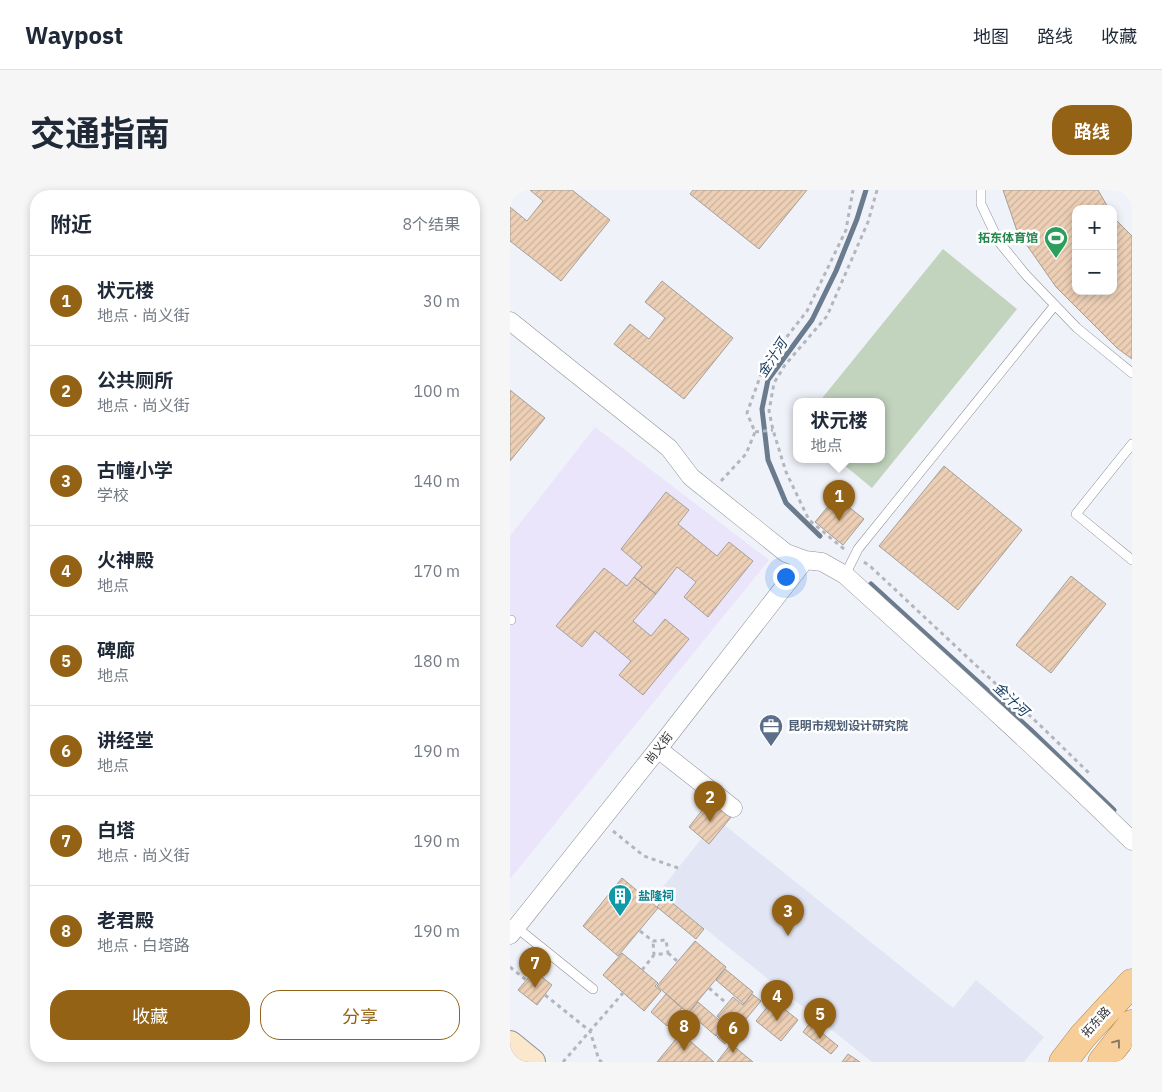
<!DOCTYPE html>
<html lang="zh">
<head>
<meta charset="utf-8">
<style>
  body { margin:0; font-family:"IBM Plex Sans","Noto Sans SC",sans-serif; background:#f6f6f7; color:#1f2937 }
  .controls { position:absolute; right:15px; top:15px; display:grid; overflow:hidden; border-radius:10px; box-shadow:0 2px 8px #0003 }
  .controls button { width:45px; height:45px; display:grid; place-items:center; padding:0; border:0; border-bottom:1px solid #e0e1e3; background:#fff; color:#1f2937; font:25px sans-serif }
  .you { position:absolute; left:275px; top:386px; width:18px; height:18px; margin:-12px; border:4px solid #fff; border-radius:50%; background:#1a73e8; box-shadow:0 0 0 8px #1a73e833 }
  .badge { display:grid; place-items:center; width:32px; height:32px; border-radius:50%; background:#946214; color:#fff; font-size:16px; font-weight:700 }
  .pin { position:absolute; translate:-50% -41px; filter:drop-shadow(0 1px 2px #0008) }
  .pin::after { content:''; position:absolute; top:26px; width:18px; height:15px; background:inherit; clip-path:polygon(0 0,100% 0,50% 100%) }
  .popup { position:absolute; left:283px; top:208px; width:92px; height:65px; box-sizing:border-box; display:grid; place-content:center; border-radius:10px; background:#fff; filter:drop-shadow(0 1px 4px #0005); font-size:16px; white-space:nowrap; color:#747a83 }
  .popup b { font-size:19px; color:#1f2937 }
  .popup::after { content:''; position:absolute; left:50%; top:100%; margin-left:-10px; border:10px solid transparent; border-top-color:#fff }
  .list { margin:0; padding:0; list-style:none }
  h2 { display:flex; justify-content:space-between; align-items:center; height:65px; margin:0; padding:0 20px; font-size:21px }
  h2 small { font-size:16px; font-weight:400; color:#747a83 }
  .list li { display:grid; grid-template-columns:32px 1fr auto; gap:15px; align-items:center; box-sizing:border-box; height:90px; padding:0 20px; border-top:1px solid #e0e1e3 }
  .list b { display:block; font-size:19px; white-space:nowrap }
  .list p { margin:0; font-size:16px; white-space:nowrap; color:#747a83 }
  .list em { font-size:16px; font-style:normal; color:#747a83 }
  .actions { display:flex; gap:10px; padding:15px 20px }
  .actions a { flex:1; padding:11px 0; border:1px solid #946214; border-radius:20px; text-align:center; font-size:18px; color:#946214 }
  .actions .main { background:#946214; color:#fff }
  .map { position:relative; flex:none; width:622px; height:872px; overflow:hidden; border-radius:20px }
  header { display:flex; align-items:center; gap:30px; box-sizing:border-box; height:70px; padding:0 25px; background:#fff; border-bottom:1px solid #e0e1e3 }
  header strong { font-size:24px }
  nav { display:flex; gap:28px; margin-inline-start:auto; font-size:18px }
  .intro { display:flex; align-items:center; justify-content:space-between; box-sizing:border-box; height:120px; padding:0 30px }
  h1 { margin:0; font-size:35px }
  .button { padding:12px 22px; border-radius:20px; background:#946214; color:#fff; font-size:18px; font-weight:700 }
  main { display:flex; gap:30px; padding:0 30px }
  aside { flex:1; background:#fff; border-radius:20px; box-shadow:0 2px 8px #0003 }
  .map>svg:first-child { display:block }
  .commercial { fill:#eae5fb }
  .built { fill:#e2e5f4 }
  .grass { fill:#c2d4be }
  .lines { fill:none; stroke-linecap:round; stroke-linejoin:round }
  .stream { stroke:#6a7b8e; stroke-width:5 }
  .building { fill:url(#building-hatch); stroke:#a59f9a }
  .service-casing { stroke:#8f9198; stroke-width:10 }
  .minor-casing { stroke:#8f9198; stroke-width:19 }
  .secondary-casing { stroke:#8f9198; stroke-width:28 }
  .primary-casing { stroke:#b0834a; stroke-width:29 }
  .path { stroke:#b5b6bd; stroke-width:3; stroke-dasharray:4 4; stroke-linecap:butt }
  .service { stroke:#fff; stroke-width:9 }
  .minor { stroke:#fff; stroke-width:18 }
  .secondary { stroke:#fbe7cc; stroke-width:26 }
  .primary { stroke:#f8ce98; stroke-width:28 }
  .oneway { stroke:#8c7963 }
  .labels { text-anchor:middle; stroke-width:5; stroke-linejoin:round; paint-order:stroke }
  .leisure-label { font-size:12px; font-weight:bold; fill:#27864d; stroke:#fff; text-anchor:end }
  .service-label { font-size:12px; font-weight:bold; fill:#4e5e75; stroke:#fff; text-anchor:start }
  .street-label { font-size:12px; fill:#343437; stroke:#fff }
  .culture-label { font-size:12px; font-weight:bold; fill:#0d838f; stroke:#fff; text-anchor:start }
  .water-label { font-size:14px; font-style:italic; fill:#12385d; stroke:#fff }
</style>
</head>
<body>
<header>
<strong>Waypost</strong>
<nav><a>地图</a><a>路线</a><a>收藏</a></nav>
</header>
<div class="intro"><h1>交通指南</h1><a class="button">路线</a></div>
<main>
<aside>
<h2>附近<small>8个结果</small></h2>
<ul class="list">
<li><span class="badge">1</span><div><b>状元楼</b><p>地点 · 尚义街</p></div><em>30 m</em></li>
<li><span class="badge">2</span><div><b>公共厕所</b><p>地点 · 尚义街</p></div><em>100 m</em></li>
<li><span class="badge">3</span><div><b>古幢小学</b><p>学校</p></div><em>140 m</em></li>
<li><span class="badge">4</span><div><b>火神殿</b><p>地点</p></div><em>170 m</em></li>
<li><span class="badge">5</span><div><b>碑廊</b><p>地点</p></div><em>180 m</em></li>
<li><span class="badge">6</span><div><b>讲经堂</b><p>地点</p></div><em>190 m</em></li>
<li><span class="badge">7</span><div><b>白塔</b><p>地点 · 尚义街</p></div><em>190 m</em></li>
<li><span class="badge">8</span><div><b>老君殿</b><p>地点 · 白塔路</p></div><em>190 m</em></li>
</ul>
<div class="actions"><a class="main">收藏</a><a>分享</a></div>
</aside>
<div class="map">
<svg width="622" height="872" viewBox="0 0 622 872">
  <defs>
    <pattern id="building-hatch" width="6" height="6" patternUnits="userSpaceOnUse" patternTransform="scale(1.25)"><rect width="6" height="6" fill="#eccfb5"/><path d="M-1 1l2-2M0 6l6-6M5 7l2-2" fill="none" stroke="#cbb29c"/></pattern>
  </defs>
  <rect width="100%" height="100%" fill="#f0f2fa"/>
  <path class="commercial" d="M85,237L259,370L0,689V346Z"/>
  <path class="built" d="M207,629L443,818L466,790L534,847L514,872H362L149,702Z"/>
  <path class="grass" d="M433,59L507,119L362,298L328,270H372V212H309Z"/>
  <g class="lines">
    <path class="stream" d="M310,346L276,313L258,270L252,219L258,190L302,130L326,81L347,29L356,0
      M361,394L521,540L604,620"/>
  </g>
  <path class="building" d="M20,0H62L100,30L51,91L0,51V17L17,31L33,11Z
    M183,0H297L249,59L180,4Z
    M493,0H588L599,19H566V101H603V27L622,46V169L607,158L546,97L507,41Z
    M152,91L223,148L174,209L104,154L120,134L139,149L155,128L135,112Z
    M0,200L35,228L0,271Z
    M434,276L512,340L448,420L369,356Z
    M156,302L179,320L168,334L207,366L219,352L243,371L198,427L174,407L186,392L167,377L146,404L124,387L132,377L111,359Z
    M326,307L354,329L333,355L305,332Z
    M94,378L117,396L124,387L146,404L123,431L141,446L155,429L179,449L133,505L109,485L121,471L85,441L72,457L46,436Z
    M561,386L596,414L541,483L506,455Z
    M201,609L222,626L199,654L179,637Z
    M112,688L148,718L108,766L73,736Z
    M155,707L194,739L186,749L147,717Z
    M185,751L216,777L178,823L147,796Z
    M112,763L148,793L145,796L151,801L134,821L93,785Z
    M215,779L243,802L234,814L206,790Z
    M24,781L42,795L27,815L8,800Z
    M156,804L172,818L157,836L141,822Z
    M242,804L251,811L215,854L207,847L217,835L207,826L223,807L233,815Z
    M263,810L288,830L271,851L246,831Z
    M188,812L215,835L206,846L179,823Z
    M300,833L328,856L321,864L293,842Z
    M171,843L204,872H147Z
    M221,854L243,872H207Z
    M338,864L350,872H332Z"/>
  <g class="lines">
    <g class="service-casing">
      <path id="service" d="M471,0V14L489,52L516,85L567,138L622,183
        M622,254L566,324L622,370
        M335,385L348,359L545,115
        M0,430H1
        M6,737L83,799"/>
    </g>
    <g class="minor-casing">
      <path id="minor" d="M0,131L159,258L181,287L276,363L295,370L312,372L335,385C432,473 529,560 622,651
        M148,559L223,618
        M0,745L148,559L295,370"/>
    </g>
    <g class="secondary-casing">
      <path id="secondary" d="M0,854L22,872"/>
    </g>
    <g class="primary-casing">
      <path id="primary" d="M553,872L573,846L622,793
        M592,872L622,834"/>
    </g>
    <path class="path" d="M245,242L263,240
      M211,291L236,264L245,242L237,223L254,176L297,121L336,40L343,0
      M334,359L299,330L276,282L263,240L259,221L264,193L275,175L317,126L358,32L367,0
      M354,372L361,377L534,539L581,585
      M103,641L134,666L168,678
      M130,741L143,751L156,750L158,763L144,765L143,751
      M158,763L167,771
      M0,777L16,790
      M132,780L144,765
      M199,798L215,812
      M35,805L80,841L89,870L92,872
      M53,872L113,803"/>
    <use href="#service" class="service"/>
    <use href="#minor" class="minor"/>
    <use href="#secondary" class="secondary"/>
    <use href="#primary" class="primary"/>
  </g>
  <defs><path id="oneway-chevron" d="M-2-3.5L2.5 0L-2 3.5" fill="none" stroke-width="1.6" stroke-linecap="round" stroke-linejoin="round" transform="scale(1.25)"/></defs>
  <use class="oneway" href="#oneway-chevron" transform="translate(607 853) rotate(-53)"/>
  <defs>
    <g id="stadium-pin" transform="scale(1.25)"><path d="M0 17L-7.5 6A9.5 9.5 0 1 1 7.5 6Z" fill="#2e9e5b" stroke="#fff"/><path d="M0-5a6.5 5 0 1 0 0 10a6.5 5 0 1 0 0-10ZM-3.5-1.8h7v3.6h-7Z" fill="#fff"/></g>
    <g id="office-pin" transform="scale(1.25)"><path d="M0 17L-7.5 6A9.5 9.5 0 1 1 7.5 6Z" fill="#5c6f8a" stroke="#fff"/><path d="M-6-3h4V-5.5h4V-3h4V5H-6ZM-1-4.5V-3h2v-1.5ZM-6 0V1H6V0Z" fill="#fff"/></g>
    <g id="building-pin" transform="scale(1.25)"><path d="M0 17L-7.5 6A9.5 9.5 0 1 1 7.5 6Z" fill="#0f9aa8" stroke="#fff"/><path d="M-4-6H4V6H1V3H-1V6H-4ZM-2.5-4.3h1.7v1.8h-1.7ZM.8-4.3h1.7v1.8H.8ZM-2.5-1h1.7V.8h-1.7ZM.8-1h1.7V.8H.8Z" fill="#fff"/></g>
  </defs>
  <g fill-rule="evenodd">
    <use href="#stadium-pin" x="546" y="48"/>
    <use href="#office-pin" x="261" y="536"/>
    <use href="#building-pin" x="110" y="706"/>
  </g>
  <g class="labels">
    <g class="leisure-label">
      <text x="528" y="52">拓东体育馆</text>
    </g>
    <g class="service-label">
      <text x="278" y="540">昆明市规划设计研究院</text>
    </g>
    <g class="street-label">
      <text transform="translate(149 558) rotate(-52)" y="4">尚义街</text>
      <text transform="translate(586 832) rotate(-48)" y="4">拓东路</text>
    </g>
    <g class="culture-label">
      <text x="128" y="710">盐隆祠</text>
    </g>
    <g class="water-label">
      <text transform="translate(262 168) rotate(-57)" y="5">金汁河</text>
      <text transform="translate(501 509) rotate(43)" y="5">金汁河</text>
    </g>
  </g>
</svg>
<div class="controls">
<button>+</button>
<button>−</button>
</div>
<div class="you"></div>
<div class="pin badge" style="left:329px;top:331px">1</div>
<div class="popup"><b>状元楼</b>地点</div>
<div class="pin badge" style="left:200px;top:632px">2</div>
<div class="pin badge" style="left:278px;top:746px">3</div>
<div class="pin badge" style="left:267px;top:831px">4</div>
<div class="pin badge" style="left:310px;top:849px">5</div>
<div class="pin badge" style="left:223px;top:863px">6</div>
<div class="pin badge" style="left:25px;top:798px">7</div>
<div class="pin badge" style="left:174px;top:861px">8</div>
</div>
</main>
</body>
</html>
